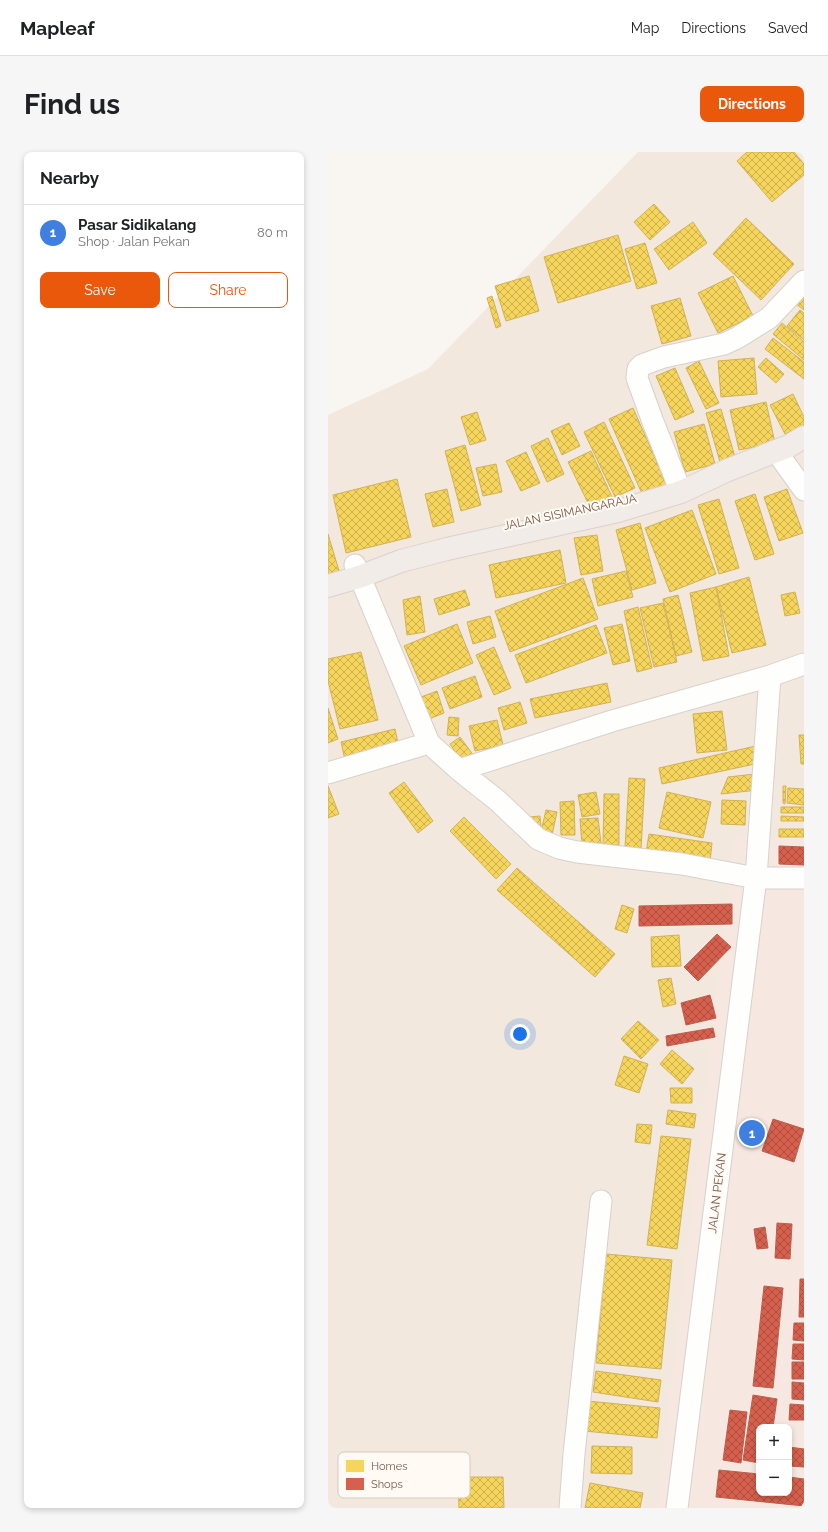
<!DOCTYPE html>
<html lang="en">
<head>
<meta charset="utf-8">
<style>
  body { margin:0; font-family:Raleway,sans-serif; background:#f6f6f6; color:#202124 }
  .controls { position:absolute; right:12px; bottom:12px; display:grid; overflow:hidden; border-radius:8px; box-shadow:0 2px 6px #0003 }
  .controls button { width:36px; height:36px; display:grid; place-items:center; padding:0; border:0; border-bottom:1px solid #e0e0e0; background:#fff; color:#202124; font:20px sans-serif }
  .you { position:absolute; left:192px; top:882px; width:14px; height:14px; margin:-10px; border:3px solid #fff; border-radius:50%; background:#1a73e8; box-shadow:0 0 0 6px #1a73e833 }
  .badge { display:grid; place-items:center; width:26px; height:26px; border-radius:50%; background:#ea580c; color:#fff; font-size:13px; font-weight:700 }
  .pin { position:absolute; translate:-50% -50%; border:2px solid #fff; box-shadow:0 1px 4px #0006 }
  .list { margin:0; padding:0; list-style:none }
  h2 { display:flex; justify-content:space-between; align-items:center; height:52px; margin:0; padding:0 16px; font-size:17px }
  h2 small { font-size:13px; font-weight:400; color:#757577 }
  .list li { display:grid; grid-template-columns:26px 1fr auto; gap:12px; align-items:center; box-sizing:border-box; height:56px; padding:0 16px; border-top:1px solid #e0e0e0 }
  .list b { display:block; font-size:15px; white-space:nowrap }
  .list p { margin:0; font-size:13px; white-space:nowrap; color:#757577 }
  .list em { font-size:13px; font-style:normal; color:#757577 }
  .actions { display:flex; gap:8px; padding:12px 16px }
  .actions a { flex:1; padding:9px 0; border:1px solid #ea580c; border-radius:8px; text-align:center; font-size:14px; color:#ea580c }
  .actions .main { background:#ea580c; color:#fff }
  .map { position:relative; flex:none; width:476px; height:1356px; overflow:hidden; border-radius:8px }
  header { display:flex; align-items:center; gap:24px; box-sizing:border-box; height:56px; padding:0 20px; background:#fff; border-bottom:1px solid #e0e0e0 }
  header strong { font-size:19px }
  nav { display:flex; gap:22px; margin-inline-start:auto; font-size:14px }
  .intro { display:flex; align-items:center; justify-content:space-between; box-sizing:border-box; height:96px; padding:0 24px }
  h1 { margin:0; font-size:28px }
  .button { padding:10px 18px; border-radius:8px; background:#ea580c; color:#fff; font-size:14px; font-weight:700 }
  main { display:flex; gap:24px; padding:0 24px }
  aside { flex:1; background:#fff; border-radius:8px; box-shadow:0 2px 6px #0003 }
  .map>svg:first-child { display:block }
  .residential { fill:#f2e8de; fill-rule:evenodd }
  .commercial { fill:#f6e8e1; fill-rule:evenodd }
  .homes { fill:url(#homes-cross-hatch); stroke:#d1b158 }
  .shops { fill:url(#shops-cross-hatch); stroke:#ba5f4d }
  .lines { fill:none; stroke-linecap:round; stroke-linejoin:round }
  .minor-casing { stroke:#d7d1cb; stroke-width:23 }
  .trunk-casing { stroke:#dad1cc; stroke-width:24 }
  .minor { stroke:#fefefd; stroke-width:21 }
  .trunk { stroke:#f2ece8; stroke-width:22 }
  .labels { text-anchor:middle; stroke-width:4; stroke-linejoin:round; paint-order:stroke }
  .street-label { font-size:12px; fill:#7a5c4d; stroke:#fffaf3 }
  .key { fill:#fffaf3; stroke:#d7cbc1; stroke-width:1 }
  .key-label { font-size:11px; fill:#7a5c4d }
</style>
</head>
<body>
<header>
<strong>Mapleaf</strong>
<nav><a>Map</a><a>Directions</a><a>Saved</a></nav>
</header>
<div class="intro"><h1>Find us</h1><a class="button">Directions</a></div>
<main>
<aside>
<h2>Nearby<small></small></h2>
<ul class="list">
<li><span class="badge" style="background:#3f7fe0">1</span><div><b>Pasar Sidikalang</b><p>Shop · Jalan Pekan</p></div><em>80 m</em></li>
</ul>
<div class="actions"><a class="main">Save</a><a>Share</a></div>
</aside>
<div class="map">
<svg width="476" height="1356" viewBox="0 0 476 1356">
  <defs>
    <pattern id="homes-cross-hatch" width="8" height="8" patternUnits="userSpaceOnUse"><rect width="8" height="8" fill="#f6d55c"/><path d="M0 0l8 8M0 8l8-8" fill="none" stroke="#ccb04e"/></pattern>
    <pattern id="shops-cross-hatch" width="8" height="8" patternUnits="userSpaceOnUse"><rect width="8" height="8" fill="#d6604d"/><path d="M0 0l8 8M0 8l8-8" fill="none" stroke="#aa4f40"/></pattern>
  </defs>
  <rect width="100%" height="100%" fill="#f9f5f0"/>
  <path class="residential" d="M310,0H476V1356H0V263L100,217ZM431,1275H461V1341H431Z"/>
  <path class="commercial" d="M407,684L476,687V1356H329ZM431,1275H461V1341H431Z"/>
  <path class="homes" d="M419,0H466L476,12V23L444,50L409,9Z
    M326,52L342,70L322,88L306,70Z
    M418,66L466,112L433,148L385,102Z
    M365,70L379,91L341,118L326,97Z
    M290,83L303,129L230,151L216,105Z
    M317,91L329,131L309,137L297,97Z
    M201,124L211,159L178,169L167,134Z
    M405,124L425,164L390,181L370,141Z
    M476,141V158L468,152Z
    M164,144L173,174L168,176L159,146Z
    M352,146L363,184L334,192L323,154Z
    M472,158L476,161V188L459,174Z
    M454,171L476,190V208L445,182Z
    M445,186L476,210V227L437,197Z
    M426,206L429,242L393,245L390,209Z
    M438,206L456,222L448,231L430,215Z
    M371,209L391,251L378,257L358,216Z
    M347,216L366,260L347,268L328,224Z
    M465,242L476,265V273L457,282L442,253Z
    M438,250L447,291L411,298L402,258Z
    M305,256L339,333L315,344L281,267Z
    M393,257L407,305L392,310L378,261Z
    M149,260L158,288L142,293L133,265Z
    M276,270L307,336L287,345L256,280Z
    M241,271L252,294L234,303L223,279Z
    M376,272L387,312L357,320L346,280Z
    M220,286L236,322L219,330L203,294Z
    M137,293L153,353L133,359L117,299Z
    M263,299L284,345L262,355L240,310Z
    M198,300L212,331L193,339L178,309Z
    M168,312L174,340L155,344L148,316Z
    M69,327L83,385L18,401L5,343Z
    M119,337L126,370L105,375L97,342Z
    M459,337L475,381L451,389L436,345Z
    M427,342L446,402L427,408L407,349Z
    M391,347L411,416L391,422L370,353Z
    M364,358L388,422L342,440L317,376Z
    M312,371L328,431L304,438L288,378Z
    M0,382L12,422L0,426Z
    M269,383L275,419L253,423L246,386Z
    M232,398L238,431L168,446L161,413Z
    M298,419L305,445L270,454L264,427Z
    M421,425L438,493L404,501L388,435Z
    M255,426L270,467L182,500L167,459Z
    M388,435L401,504L375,509L362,441Z
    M137,438L142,453L111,463L106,447Z
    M467,440L472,461L457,464L453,443Z
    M350,443L364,500L348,504L335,447Z
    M92,444L97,480L79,483L75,448Z
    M335,451L349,510L326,515L312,456Z
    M310,455L324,516L309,520L296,459Z
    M162,464L168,485L145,492L139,470Z
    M129,472L145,511L93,533L76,494Z
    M294,472L302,509L285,513L276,476Z
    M268,473L279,501L198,531L187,503Z
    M166,495L183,536L166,543L148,503Z
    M33,500L50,568L12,577L0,529V507Z
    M147,524L154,545L122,557L114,536Z
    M279,531L283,550L207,566L202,547Z
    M109,539L116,561L101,567L93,545Z
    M192,550L199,571L176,578L170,556Z
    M0,556L10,587L0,591Z
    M394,559L399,598L369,601L365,562Z
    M121,565L131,566L130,584L119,583Z
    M169,568L175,593L147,599L141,574Z
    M67,577L71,596L17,608L13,590Z
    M471,583H476V612H473Z
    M132,585L146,604L135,611L122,592Z
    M432,593L436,610L334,632L331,616Z
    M427,622L430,638L393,642L400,625Z
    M301,626L317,627L313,697L297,696Z
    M76,630L105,669L90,681L61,641Z
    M0,634L11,662L0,666Z
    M455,634H458L457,652L455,651Z
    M460,636L476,637V653L459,651Z
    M268,640L272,662L254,665L250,643Z
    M339,640L383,650L375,686L331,676Z
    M276,642H291V693H275Z
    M394,648L418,649L417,673L393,672Z
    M246,649L247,683H233L232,650Z
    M453,655H476V661H453Z
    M218,658L229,660L224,683L213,680Z
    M212,664L213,674L202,675L201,665Z
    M453,664L476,665V669H453Z
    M136,665L183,712L168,727L122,679Z
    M270,666L273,691L254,693L252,667Z
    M451,677H476V685H451Z
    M321,682L384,691L382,710L318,701Z
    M189,716L287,802L267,825L169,738Z
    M294,753L306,757L299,781L287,777Z
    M351,783L353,814L324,815L323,785Z
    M343,826L348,852L335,855L330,828Z
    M310,869L331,888L313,907L293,887Z
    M344,898L366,917L354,932L332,912Z
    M296,904L320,912L311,941L287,933Z
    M342,936H364V951H343Z
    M340,958L368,962L366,976L338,972Z
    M309,972L324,973L322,992L307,990Z
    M333,984L363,987L349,1097L319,1093Z
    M278,1102L344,1108L333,1217L268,1211Z
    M268,1219L333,1228L330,1250L265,1240Z
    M259,1249L332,1256L329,1286L256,1279Z
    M264,1294L304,1295V1322L263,1321Z
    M130,1325H175L176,1356H131Z
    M262,1331L315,1341L312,1356H257Z"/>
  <path class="shops" d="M451,694L476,695V713L451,712Z
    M404,752V772L311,774V754Z
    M389,782L403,795L370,829L356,815Z
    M382,843L388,866L358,873L353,851Z
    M385,876L387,885L339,894L338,884Z
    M445,967L476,977L466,1010L434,999Z
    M449,1071L464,1072L462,1107L447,1106Z
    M437,1075L440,1096L429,1097L426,1077Z
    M472,1127H476V1165H471Z
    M436,1134L455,1136L445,1236L425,1234Z
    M466,1171H476V1189L465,1188Z
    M465,1192H476V1208L464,1207Z
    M464,1210H476V1227H464Z
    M464,1230L476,1231V1248L464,1247Z
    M425,1243L449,1247L445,1275H431V1311L415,1308Z
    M462,1252L476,1253V1268H461Z
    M402,1258L419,1260L413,1311L395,1308Z
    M461,1295L476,1297V1315L461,1314Z
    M391,1318L431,1322V1341H461V1325L476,1327V1354L388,1345Z"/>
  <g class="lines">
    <g class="minor-casing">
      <path id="minor" d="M448,299L476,338
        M353,340L325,270L309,226L310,217L314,213L336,205L396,192L409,186L441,166L476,129
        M27,413L101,591L131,618L170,649L210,687L231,696L249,700L354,712L428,726H476
        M131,618L284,569L442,524L476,512
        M0,621L101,591
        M242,1356L246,1302L273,1049
        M349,1356L428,726L442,524"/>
    </g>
    <g class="trunk-casing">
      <path id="trunk" d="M0,434L31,425L73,409L119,397L290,359L353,340L400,318L461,294L476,285"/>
    </g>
    <use href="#minor" class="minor"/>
    <use href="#trunk" class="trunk"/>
  </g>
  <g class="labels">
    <g class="street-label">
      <text transform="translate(242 360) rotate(-12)" y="4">JALAN SISIMANGARAJA</text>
      <text transform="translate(389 1041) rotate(-83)" y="4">JALAN PEKAN</text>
    </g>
  </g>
  <rect x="10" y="1300" width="132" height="46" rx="6" class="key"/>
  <rect x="18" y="1308" width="18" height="12" fill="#f6d55c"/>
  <rect x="18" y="1326" width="18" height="12" fill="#d6604d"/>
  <g class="key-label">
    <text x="43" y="1318">Homes</text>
    <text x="43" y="1336">Shops</text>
  </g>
</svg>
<div class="controls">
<button>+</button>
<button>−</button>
</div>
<div class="you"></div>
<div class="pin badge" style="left:424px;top:981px;background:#3f7fe0">1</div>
</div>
</main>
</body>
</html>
